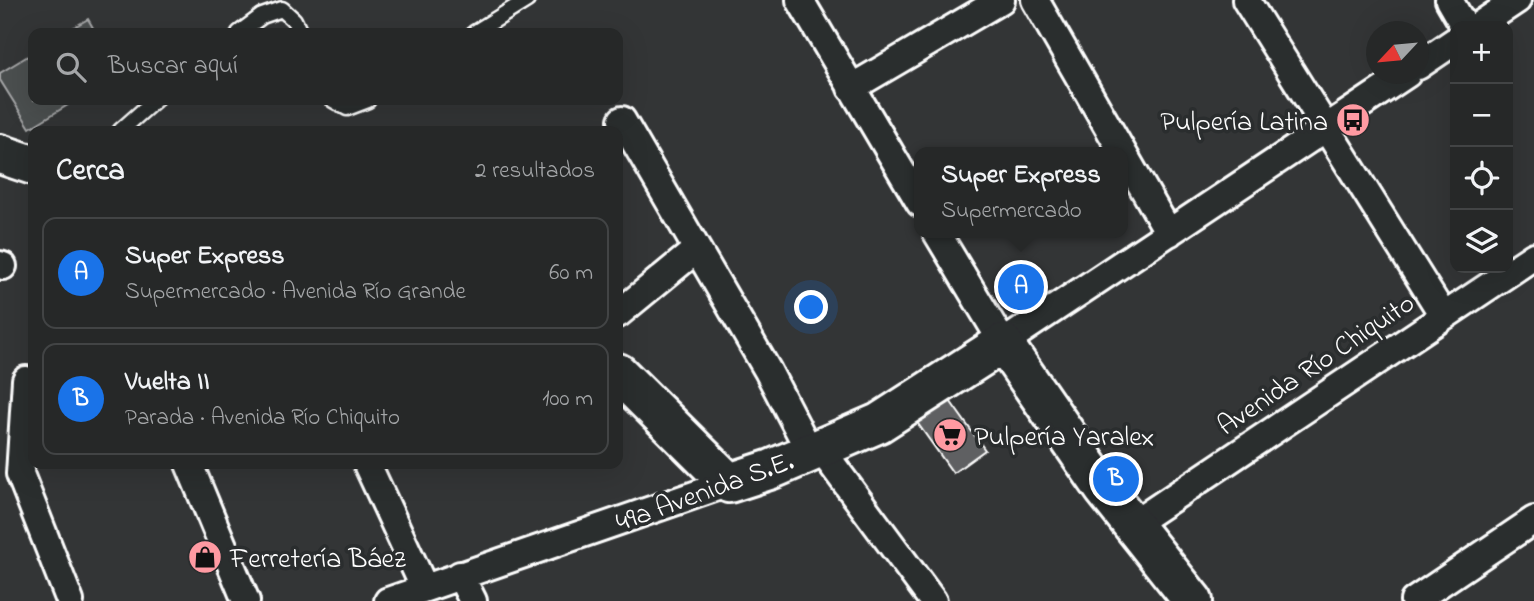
<!DOCTYPE html>
<html lang="es">
<head>
<meta charset="utf-8">
<style>
  body { margin:0; font-family:"Indie Flower",sans-serif; background:#2e3030; color:#f1f3f6 }
  .controls { position:absolute; right:21px; top:21px; display:grid; overflow:hidden; border-radius:14px; box-shadow:0 7px 28px #0002 }
  .controls button { width:63px; height:63px; display:grid; place-items:center; padding:0; border:0; border-bottom:2px solid #424445; background:#262828; color:#f1f3f6; font:35px sans-serif }
  .compass { position:absolute; left:1366px; top:21px; width:63px; height:63px; border-radius:50%; background:#262828; box-shadow:0 7px 28px #0002; rotate:244deg }
  .you { position:absolute; left:812px; top:308px; width:24px; height:24px; margin:-18px; border:5px solid #fff; border-radius:50%; background:#1a73e8; box-shadow:0 0 0 10px #1a73e833 }
  .badge { display:grid; place-items:center; width:46px; height:46px; border-radius:50%; background:#1a73e8; color:#fff; font-size:23px; font-weight:700 }
  .pin { position:absolute; translate:-50% -50%; border:4px solid #fff; box-shadow:0 2px 7px #0006 }
  .popup { position:absolute; left:914px; top:147px; width:214px; height:91px; box-sizing:border-box; display:grid; place-content:center; border-radius:14px; background:#262828; filter:drop-shadow(0 2px 5px #0005); font-size:23px; white-space:nowrap; color:#a4a6a8 }
  .popup b { font-size:26px; color:#f1f3f6 }
  .popup::after { content:''; position:absolute; left:50%; top:100%; margin-left:-14px; border:14px solid transparent; border-top-color:#262828 }
  .list { margin:0; padding:0; list-style:none }
  h2 { display:flex; justify-content:space-between; align-items:center; height:91px; margin:0; padding:0 28px; font-size:30px }
  h2 small { font-size:23px; font-weight:400; color:#a4a6a8 }
  .list li { display:grid; grid-template-columns:46px 1fr auto; gap:21px; align-items:center; box-sizing:border-box; height:112px; margin:0 14px 14px; padding:0 14px; border:2px solid #424445; border-radius:14px }
  .list b { display:block; font-size:26px; white-space:nowrap }
  .list p { margin:0; font-size:23px; white-space:nowrap; color:#a4a6a8 }
  .list em { font-size:23px; font-style:normal; color:#a4a6a8 }
  .icon { flex:none; width:38px; height:38px; fill:none; stroke:currentColor; stroke-width:2; stroke-linecap:round; stroke-linejoin:round }
  .map { position:relative; flex:none; width:1534px; height:601px; overflow:hidden }
  .search { position:absolute; background:#262828; box-shadow:0 7px 28px #0002; left:28px; top:28px; width:595px; height:77px; display:flex; align-items:center; gap:18px; box-sizing:border-box; padding:0 24px; border-radius:14px; color:#a4a6a8; font-size:26px }
  .panel { position:absolute; background:#262828; box-shadow:0 7px 28px #0002; left:28px; top:126px; width:595px; height:343px; border-radius:14px }
  .map>svg:first-child { display:block }
  .grass { fill:#4c4f50; stroke:#a6a7a8; stroke-width:2 }
  .building { fill:#5f6162; stroke:#fff; stroke-width:2 }
  .lines { fill:none; stroke-linecap:round; stroke-linejoin:round }
  .lane-casing { stroke:#fff; stroke-width:19 }
  .street-casing { stroke:#fff; stroke-width:32 }
  .secondary-casing { stroke:#fff; stroke-width:44 }
  .lane { stroke:#2a2d2e; stroke-width:14 }
  .street { stroke:#2a2d2e; stroke-width:26 }
  .secondary { stroke:#2a2d2e; stroke-width:38 }
  .labels { text-anchor:middle; stroke-width:7; stroke-linejoin:round; paint-order:stroke }
  .poi-label { font-size:28px; fill:#fff; stroke:#2a2d2e; text-anchor:start }
  .street-label { font-size:28px; fill:#fff; stroke:#2a2d2e }
</style>
</head>
<body>
<div class="map">
<svg width="1534" height="601" viewBox="0 0 1534 601">
  <rect width="100%" height="100%" fill="#333536"/>
  <filter id="ink" filterUnits="userSpaceOnUse"><feTurbulence type="fractalNoise" baseFrequency=".0143" numOctaves="2"/><feDisplacementMap in="SourceGraphic" scale="14" xChannelSelector="R" yChannelSelector="G"/><feConvolveMatrix kernelMatrix="1 2 1 2 8 2 1 2 1" color-interpolation-filters="sRGB"/></filter>
  <g filter="url(#ink)">
    <path class="grass" d="M88,19L96,33H64Z
      M33,53V100H76L30,128L0,80V73Z"/>
    <path class="building" d="M948,398L985,450L953,473L916,421Z"/>
    <g class="lines">
      <g class="lane-casing">
        <path id="lane" d="M239,33L262,16L282,9L294,20L300,33
          M474,33L527,0
          M333,100L347,108L368,100
          M120,131L155,100"/>
      </g>
      <g class="street-casing">
        <path id="street" d="M800,0L920,203
          M1035,0L1169,233
          M1246,0L1443,315
          M1449,0L1464,26
          M1478,26L1517,0
          M1418,66L1455,41
          M851,88L1001,0
          M622,120L768,371L810,452
          M937,233L1003,343L1407,74
          M0,265L3,266
          M618,314L697,249
          M26,380L20,474L70,601
          M820,448L933,601
          M189,464L246,601
          M367,464L424,587
          M1132,525L1534,256
          M460,575L473,601
          M388,601L729,483
          M1414,601L1534,520"/>
      </g>
      <g class="secondary-casing">
        <path id="secondary" d="M0,154L33,165
          M618,373L729,483L772,469L879,423L1003,343L1104,489L1193,601"/>
      </g>
      <use href="#lane" class="lane"/>
      <use href="#street" class="street"/>
      <use href="#secondary" class="secondary"/>
    </g>
  </g>
  <defs>
    <g id="bus-disc" transform="scale(1.75)"><circle r="9.5" fill="#ff9aa2" stroke="#2a2d2e"/><path d="M-5-6H5V4H4V6H2V4H-2V6H-4V4H-5ZM-3.5-4V0h7V-4ZM-3.5 1.2v1.5H-2V1.2ZM2 1.2v1.5H3.5V1.2Z" fill="#111"/></g>
    <g id="supermarket-disc" transform="scale(1.75)"><circle r="9.5" fill="#ff9aa2" stroke="#2a2d2e"/><path d="M-6-5.5h2.5l.6 2H6L4.5 2H-2.5L-4.4-4H-6ZM-1.5 3.2a1.3 1.3 0 1 0 .1 0ZM3 3.2a1.3 1.3 0 1 0 .1 0Z" fill="#111"/></g>
    <g id="shop-disc" transform="scale(1.75)"><circle r="9.5" fill="#ff9aa2" stroke="#2a2d2e"/><path d="M-5-2.5h2.3a2.7 3.5 0 0 1 5.4 0H5L5.5 6h-11ZM-1.5-2.5h3a1.5 2.3 0 0 0-3 0Z" fill="#111"/></g>
  </defs>
  <g fill-rule="evenodd">
    <use href="#bus-disc" x="1353" y="120"/>
    <use href="#supermarket-disc" x="950" y="435"/>
    <use href="#shop-disc" x="205" y="557"/>
  </g>
  <g class="labels">
    <g class="poi-label">
      <text x="1328" y="130" text-anchor="end">Pulpería Latina</text>
      <text x="974" y="445">Pulpería Yaralex</text>
      <text x="230" y="567">Ferretería Báez</text>
    </g>
    <g class="street-label">
      <text transform="translate(1315 363) rotate(-34)" y="10">Avenida Río Chiquito</text>
      <text transform="translate(704 490) rotate(-20)" y="10">49a Avenida S.E.</text>
    </g>
  </g>
</svg>
<div class="controls">
<button>+</button>
<button>−</button>
<button><svg class="icon" aria-label="locate" viewBox="0 0 24 24"><circle cx="12" cy="12" r="6"/><path d="M12 2v4M12 18v4M2 12h4M18 12h4"/></svg></button>
<button><svg class="icon" aria-label="layers" viewBox="0 0 24 24"><path d="M12 4l9 5-9 5-9-5zM3 14l9 5 9-5"/></svg></button>
</div>
<svg class="compass" viewBox="-18 -18 36 36"><path d="M0-13l5 13h-10z" fill="#e53935"/><path d="M0 13l5-13h-10z" fill="#a4a6a8"/></svg>
<div class="you"></div>
<div class="pin badge" style="left:1021px;top:287px">A</div>
<div class="popup"><b>Super Express</b>Supermercado</div>
<div class="pin badge" style="left:1116px;top:479px">B</div>
<div class="search"><svg class="icon" aria-label="search" viewBox="0 0 24 24"><circle cx="10" cy="10" r="6"/><path d="M15 15l6 6"/></svg>Buscar aquí</div>
<section class="panel">
<h2>Cerca<small>2 resultados</small></h2>
<ul class="list">
<li><span class="badge">A</span><div><b>Super Express</b><p>Supermercado · Avenida Río Grande</p></div><em>60 m</em></li>
<li><span class="badge">B</span><div><b>Vuelta II</b><p>Parada · Avenida Río Chiquito</p></div><em>100 m</em></li>
</ul>
</section>
</div>
</body>
</html>
